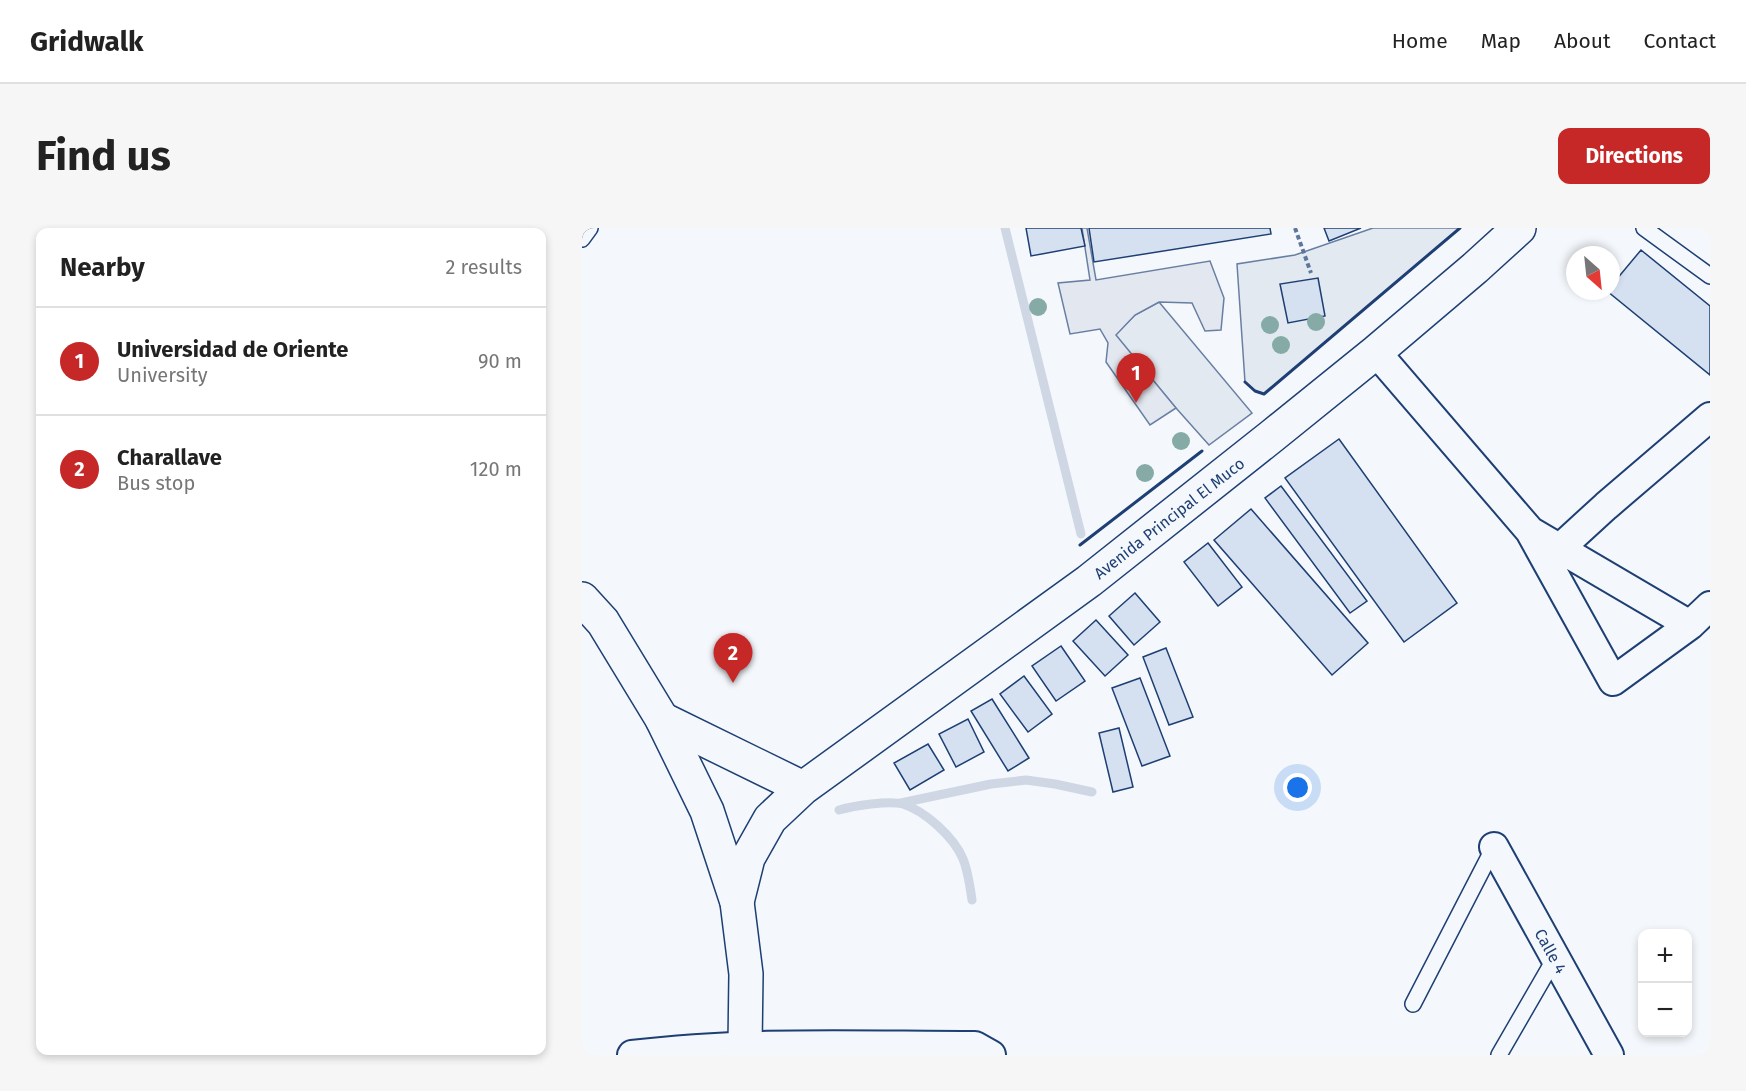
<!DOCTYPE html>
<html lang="en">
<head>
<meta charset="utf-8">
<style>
  body { margin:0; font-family:"Fira Sans",sans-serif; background:#f6f6f6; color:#222 }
  .controls { position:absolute; right:18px; bottom:18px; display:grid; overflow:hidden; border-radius:12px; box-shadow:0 3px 9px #0003 }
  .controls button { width:54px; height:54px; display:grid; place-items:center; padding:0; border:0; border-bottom:2px solid #e0e0e0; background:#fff; color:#222; font:30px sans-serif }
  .compass { position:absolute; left:984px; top:18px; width:54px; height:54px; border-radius:50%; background:#fff; box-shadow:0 3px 9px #0003; rotate:153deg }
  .you { position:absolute; left:716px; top:560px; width:21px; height:21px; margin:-15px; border:4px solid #fff; border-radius:50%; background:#1a73e8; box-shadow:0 0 0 9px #1a73e833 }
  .badge { display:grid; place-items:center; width:39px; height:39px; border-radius:50%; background:#c62828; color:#fff; font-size:20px; font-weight:700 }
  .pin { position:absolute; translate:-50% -50px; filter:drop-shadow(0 2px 3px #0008) }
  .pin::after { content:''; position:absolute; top:32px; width:21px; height:18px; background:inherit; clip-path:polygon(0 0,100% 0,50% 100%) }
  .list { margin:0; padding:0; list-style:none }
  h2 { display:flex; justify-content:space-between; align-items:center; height:78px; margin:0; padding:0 24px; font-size:26px }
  h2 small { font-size:20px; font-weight:400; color:#767676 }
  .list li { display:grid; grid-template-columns:39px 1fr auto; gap:18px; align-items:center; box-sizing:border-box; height:108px; padding:0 24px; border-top:2px solid #e0e0e0 }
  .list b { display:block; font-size:22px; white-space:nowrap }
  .list p { margin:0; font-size:20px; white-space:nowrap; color:#767676 }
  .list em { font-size:20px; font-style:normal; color:#767676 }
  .map { position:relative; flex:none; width:1128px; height:827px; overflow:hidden; border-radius:12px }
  header { display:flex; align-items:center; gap:36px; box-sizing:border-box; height:84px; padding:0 30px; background:#fff; border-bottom:2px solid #e0e0e0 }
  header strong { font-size:28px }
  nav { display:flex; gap:33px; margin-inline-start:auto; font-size:21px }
  .intro { display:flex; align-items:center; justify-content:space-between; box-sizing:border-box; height:144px; padding:0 36px }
  h1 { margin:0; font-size:42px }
  .button { padding:15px 27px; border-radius:12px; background:#c62828; color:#fff; font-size:21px; font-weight:700 }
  main { display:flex; gap:36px; padding:0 36px }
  aside { flex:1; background:#fff; border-radius:12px; box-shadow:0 3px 9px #0003 }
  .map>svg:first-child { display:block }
  .green { fill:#e3e9f0; stroke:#687fa3; stroke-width:1.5 }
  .parking { fill:#e3e8f0; stroke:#687fa3; stroke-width:1.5 }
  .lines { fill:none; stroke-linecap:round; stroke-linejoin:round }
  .stream { stroke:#cfd7e4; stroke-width:9 }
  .building { fill:#d5e0f0; stroke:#1d3f73; stroke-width:1.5 }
  .service-casing { stroke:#1d3f73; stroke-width:18 }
  .minor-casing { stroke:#1d3f73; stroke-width:32 }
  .tertiary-casing { stroke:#1d3f73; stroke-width:36 }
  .trunk-casing { stroke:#1d3f73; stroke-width:36 }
  .path { stroke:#5e769c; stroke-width:4; stroke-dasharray:4.5 3; stroke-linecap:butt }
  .service { stroke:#f4f7fb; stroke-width:15 }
  .minor { stroke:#f4f7fb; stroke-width:28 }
  .tertiary { stroke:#f4f7fb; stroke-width:33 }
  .trunk { stroke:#f4f7fb; stroke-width:33 }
  .wall { stroke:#1d3f73; stroke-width:3 }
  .tree { fill:#86aba6 }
  .labels { text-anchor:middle; stroke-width:4.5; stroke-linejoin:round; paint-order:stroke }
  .street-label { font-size:16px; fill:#1d3f73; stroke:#f4f7fb }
</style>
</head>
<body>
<header>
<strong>Gridwalk</strong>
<nav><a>Home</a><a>Map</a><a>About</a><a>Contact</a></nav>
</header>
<div class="intro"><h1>Find us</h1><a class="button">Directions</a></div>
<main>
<aside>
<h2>Nearby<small>2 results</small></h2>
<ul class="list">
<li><span class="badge">1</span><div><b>Universidad de Oriente</b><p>University</p></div><em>90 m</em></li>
<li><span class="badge">2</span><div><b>Charallave</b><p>Bus stop</p></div><em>120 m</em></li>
</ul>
</aside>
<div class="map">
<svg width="1128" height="827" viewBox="0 0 1128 827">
  <rect width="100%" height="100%" fill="#f4f7fb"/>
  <path class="green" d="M791,0H878L682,166L673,163L663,154L655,36L713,27Z
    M577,74L670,185L627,217L594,180L533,107L553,87Z"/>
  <path class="parking" d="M500,0H505L514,52L628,33L642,70L639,102L623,103L610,75L577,74L553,87L534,107L594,180L568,197L524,134L526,115L518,101L488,106L476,55L508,52Z"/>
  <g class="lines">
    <path class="stream" d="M423,0L499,306
      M319,575L409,556L444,552L473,556L510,564
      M257,582C271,578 307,572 321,576C343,583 372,609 381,631C386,643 388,658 390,672"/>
  </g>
  <path class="building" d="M444,0H499L503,18L449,28Z
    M507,0H688L689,6L512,34Z
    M742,0H779L747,13Z
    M1059,22L1128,78V147L1025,63H1029V58Z
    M736,50L743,88L706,95L698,56Z
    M757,211L875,375L822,414L703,250Z
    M699,258L785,373L768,385L683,270Z
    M669,281L786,415L750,447L632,312Z
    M626,315L660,359L636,378L602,334Z
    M553,365L578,394L552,417L527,388Z
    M514,392L546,427L523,448L491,413Z
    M479,418L503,453L474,473L450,438Z
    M584,420L611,489L587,497L561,429Z
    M442,448L470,486L446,504L418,466Z
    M558,450L588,528L560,538L530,460Z
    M410,471L447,530L426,543L389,483Z
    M386,491L402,524L374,539L357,506Z
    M537,500L551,559L531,564L517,505Z
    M346,516L362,542L328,562L312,535Z"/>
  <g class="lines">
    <g class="service-casing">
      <path id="service" d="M1062,0L1128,48
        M0,11L8,0
        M831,776L912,619
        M917,827L973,730"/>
    </g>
    <g class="minor-casing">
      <path id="minor" d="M794,124L948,303L1108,397L1128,378
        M949,305L1031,453L1108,397
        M977,321L1024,278L1128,189
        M912,619L1027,827
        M50,827C163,813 279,818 393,818L409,827"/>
    </g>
    <g class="tertiary-casing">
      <path id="tertiary" d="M80,491L221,560
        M155,674L166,630L188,591L221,560L507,353L690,208L794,124L893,40L937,0"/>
    </g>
    <g class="trunk-casing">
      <path id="trunk" d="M0,371L21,394L80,491L125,583L155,674L164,746L163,818L161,827"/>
    </g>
    <path class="path" d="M713,0L729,45"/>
    <use href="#service" class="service"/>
    <use href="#minor" class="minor"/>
    <use href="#tertiary" class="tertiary"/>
    <use href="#trunk" class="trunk"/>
    <path class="wall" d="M663,154L673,163L682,166L878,0
      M498,317L620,223"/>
  </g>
  <g class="tree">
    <circle cx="456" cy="79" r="9"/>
    <circle cx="734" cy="94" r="9"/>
    <circle cx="688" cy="97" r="9"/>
    <circle cx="699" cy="117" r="9"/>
    <circle cx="599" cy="213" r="9"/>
    <circle cx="563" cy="245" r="9"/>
  </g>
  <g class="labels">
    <g class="street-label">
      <text transform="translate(587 290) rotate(-38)" y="6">Avenida Principal El Muco</text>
      <text transform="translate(969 723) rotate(61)" y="6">Calle 4</text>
    </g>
  </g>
</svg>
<div class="controls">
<button>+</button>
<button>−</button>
</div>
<svg class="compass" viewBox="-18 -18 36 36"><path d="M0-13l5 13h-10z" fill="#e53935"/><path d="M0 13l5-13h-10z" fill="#767676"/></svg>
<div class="you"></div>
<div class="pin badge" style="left:554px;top:175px">1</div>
<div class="pin badge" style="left:151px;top:455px">2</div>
</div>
</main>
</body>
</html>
